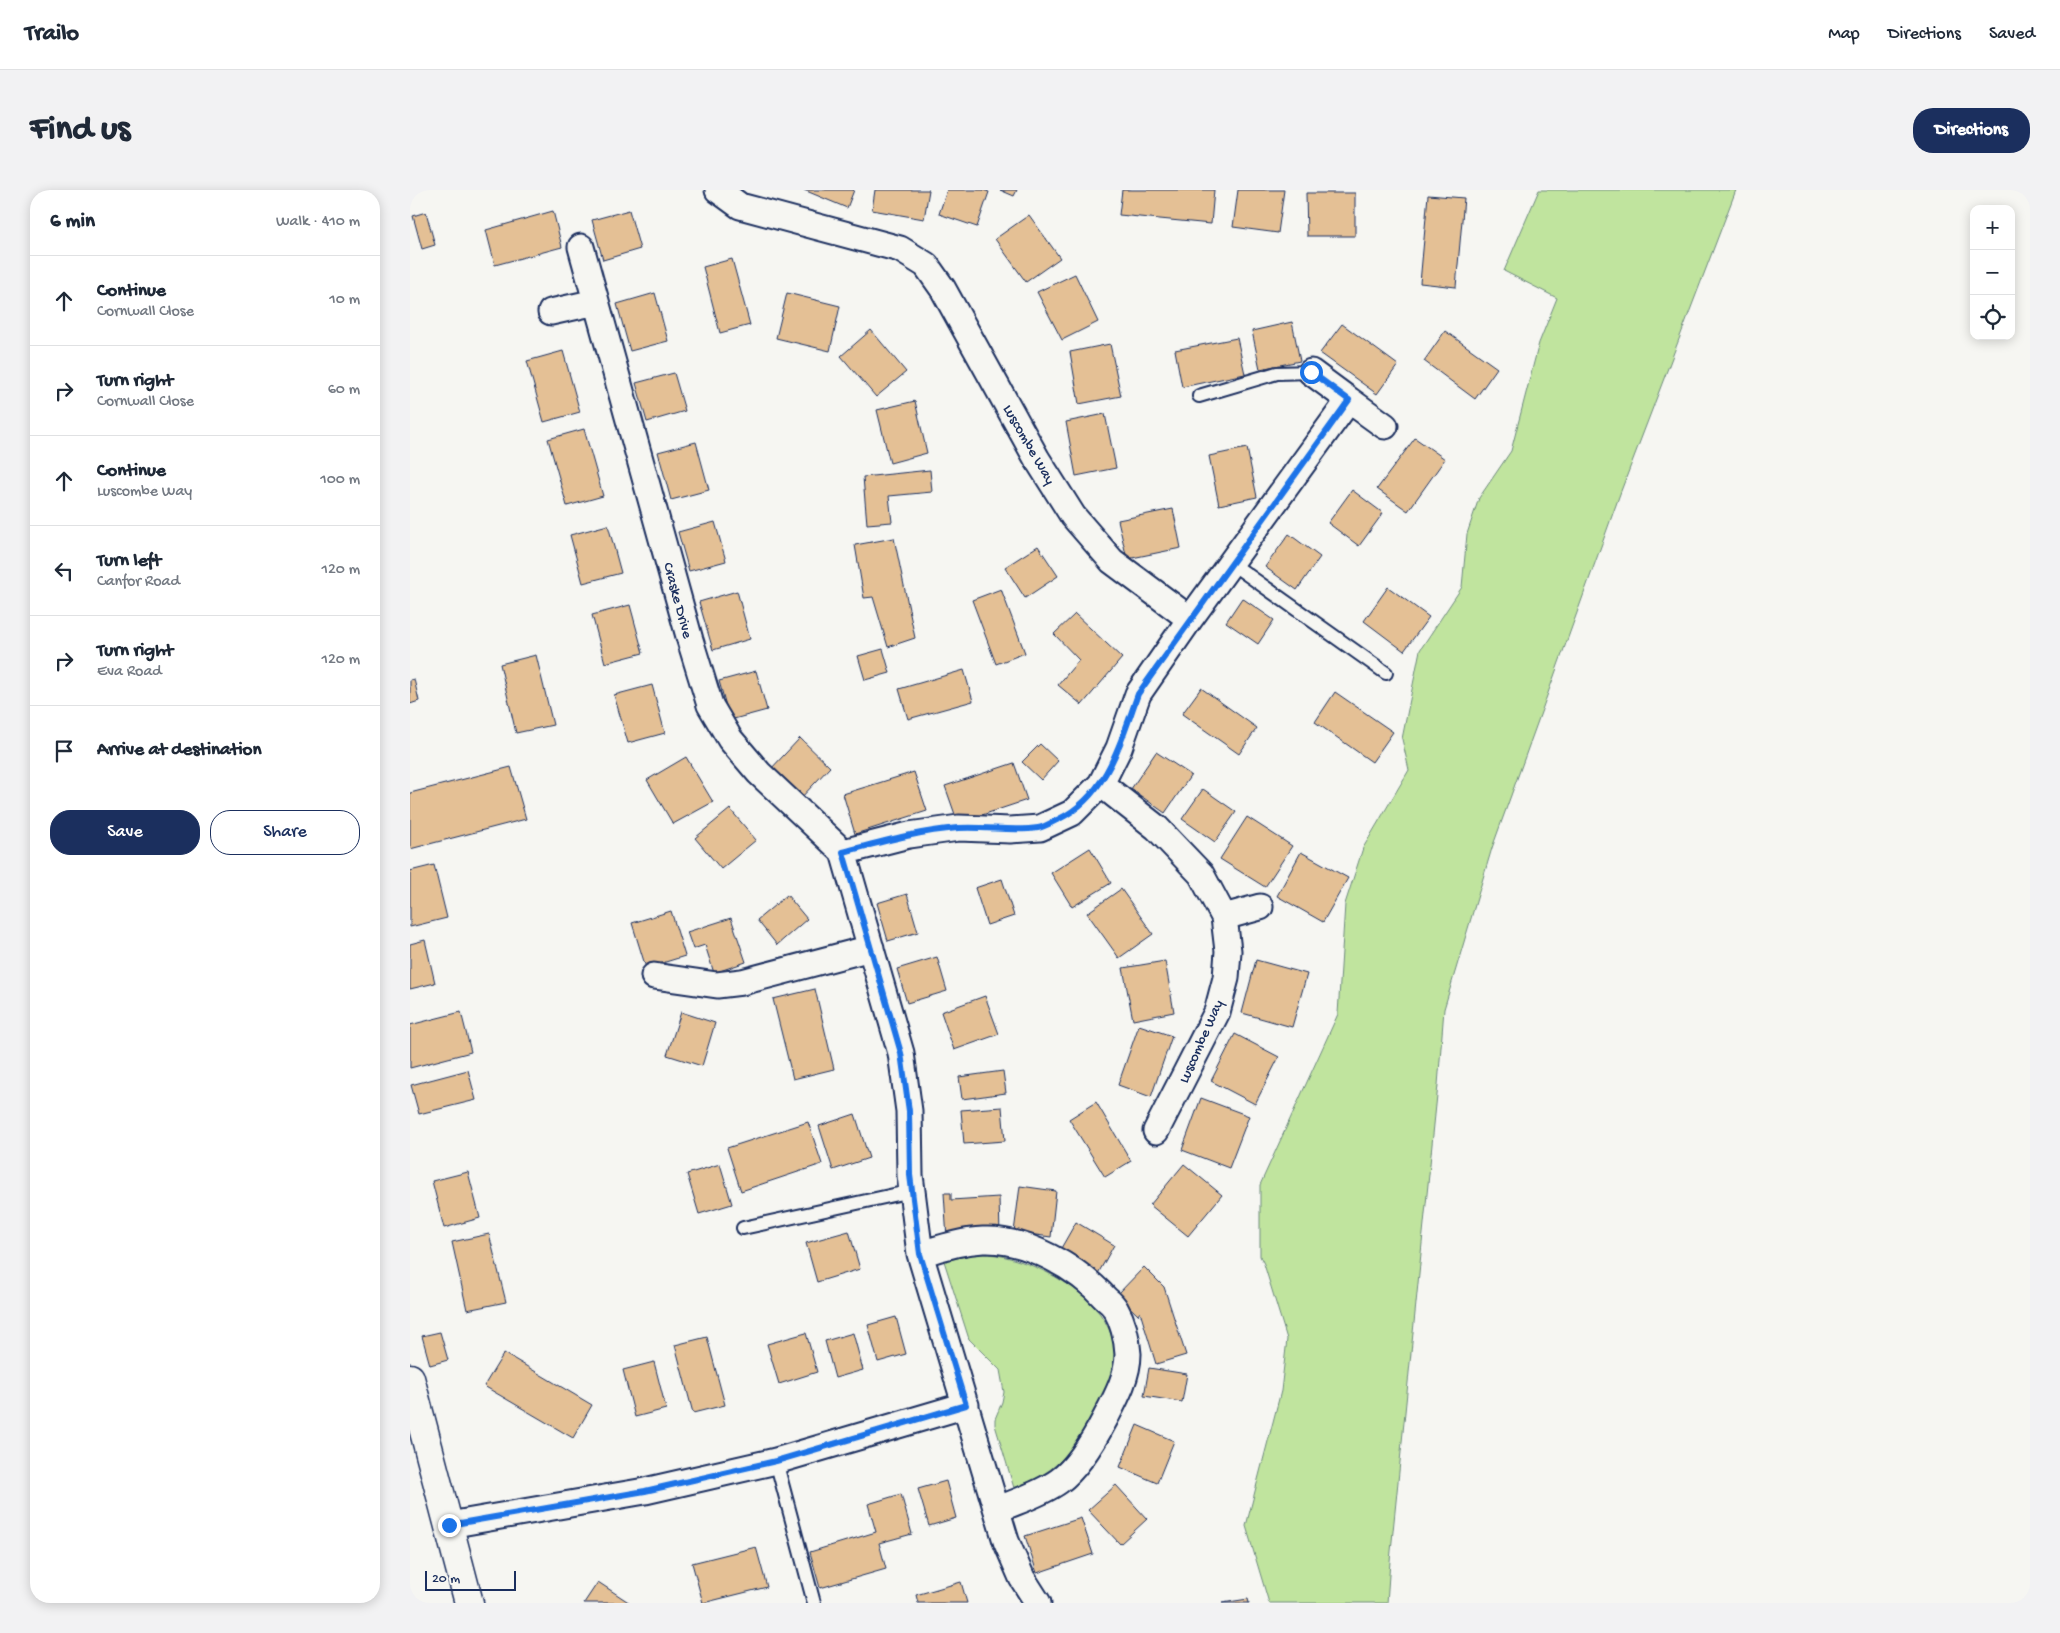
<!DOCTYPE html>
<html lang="en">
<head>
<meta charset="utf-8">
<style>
  body { margin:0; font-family:"Gochi Hand",sans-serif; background:#f2f2f3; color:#1f2937 }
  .controls { position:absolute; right:15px; top:15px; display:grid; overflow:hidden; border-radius:10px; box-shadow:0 2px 12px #0003 }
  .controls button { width:45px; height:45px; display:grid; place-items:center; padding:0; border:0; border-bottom:1px solid #e0e1e3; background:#fff; color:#1f2937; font:25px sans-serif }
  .scale { position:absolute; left:15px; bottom:12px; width:91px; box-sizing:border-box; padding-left:5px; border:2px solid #1b2f5e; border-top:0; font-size:14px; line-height:18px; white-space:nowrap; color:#1b2f5e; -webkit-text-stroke:4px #f6f6f2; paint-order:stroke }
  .stop { position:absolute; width:15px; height:15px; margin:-11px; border:4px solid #1a73e8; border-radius:50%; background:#fff }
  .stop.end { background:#1a73e8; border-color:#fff; box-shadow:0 1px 5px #0008 }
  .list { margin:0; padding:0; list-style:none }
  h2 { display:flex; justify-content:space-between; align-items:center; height:65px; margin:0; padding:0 20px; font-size:21px }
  h2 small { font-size:16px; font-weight:400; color:#747a83 }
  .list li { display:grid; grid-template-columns:32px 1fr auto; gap:15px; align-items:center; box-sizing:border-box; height:90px; padding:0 20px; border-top:1px solid #e0e1e3 }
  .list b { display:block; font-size:19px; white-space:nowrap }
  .list p { margin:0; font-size:16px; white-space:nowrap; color:#747a83 }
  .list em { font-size:16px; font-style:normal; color:#747a83 }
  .actions { display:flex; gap:10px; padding:15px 20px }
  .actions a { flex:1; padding:11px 0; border:1px solid #1b2f5e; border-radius:20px; text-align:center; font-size:18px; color:#1b2f5e }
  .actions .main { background:#1b2f5e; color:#fff }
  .icon { flex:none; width:28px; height:28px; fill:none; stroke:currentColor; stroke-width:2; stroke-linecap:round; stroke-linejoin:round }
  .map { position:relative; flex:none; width:1620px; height:1413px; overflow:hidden; border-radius:20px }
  header { display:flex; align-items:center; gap:30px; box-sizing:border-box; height:70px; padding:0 25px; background:#fff; border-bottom:1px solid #e0e1e3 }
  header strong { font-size:24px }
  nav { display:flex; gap:28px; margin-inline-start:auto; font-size:18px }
  .intro { display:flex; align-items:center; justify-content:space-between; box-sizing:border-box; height:120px; padding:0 30px }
  h1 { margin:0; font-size:35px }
  .button { padding:12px 22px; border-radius:20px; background:#1b2f5e; color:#fff; font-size:18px; font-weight:700 }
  main { display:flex; gap:30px; padding:0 30px }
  aside { flex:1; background:#fff; border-radius:20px; box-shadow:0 2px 12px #0003 }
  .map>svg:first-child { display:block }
  .green { fill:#c0e49e; stroke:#6e8a7e }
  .building { fill:#e4c095; stroke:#1b2f5e }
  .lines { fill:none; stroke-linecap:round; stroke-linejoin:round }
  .service-casing { stroke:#1b2f5e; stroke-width:16 }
  .minor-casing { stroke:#1b2f5e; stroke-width:29 }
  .tertiary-casing { stroke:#1b2f5e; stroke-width:31 }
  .service { stroke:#f6f6f2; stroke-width:12 }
  .minor { stroke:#f6f6f2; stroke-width:25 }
  .tertiary { stroke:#f6f6f2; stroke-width:28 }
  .route { stroke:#1a73e8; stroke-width:6 }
  .labels { text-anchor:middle; stroke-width:4; stroke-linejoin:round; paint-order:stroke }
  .street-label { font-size:15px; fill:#1b2f5e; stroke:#f6f6f2 }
</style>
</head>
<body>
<header>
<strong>Trailo</strong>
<nav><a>Map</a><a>Directions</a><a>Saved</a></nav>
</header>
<div class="intro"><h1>Find us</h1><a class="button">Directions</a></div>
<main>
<aside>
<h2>6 min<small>Walk · 410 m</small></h2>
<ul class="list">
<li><svg class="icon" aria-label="ahead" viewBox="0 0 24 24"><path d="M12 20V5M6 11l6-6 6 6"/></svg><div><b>Continue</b><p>Cornwall Close</p></div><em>10 m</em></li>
<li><svg class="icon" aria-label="right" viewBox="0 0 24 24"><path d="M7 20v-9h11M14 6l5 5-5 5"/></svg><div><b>Turn right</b><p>Cornwall Close</p></div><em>60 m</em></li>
<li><svg class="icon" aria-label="ahead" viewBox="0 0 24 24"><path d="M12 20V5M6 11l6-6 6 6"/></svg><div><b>Continue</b><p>Luscombe Way</p></div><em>100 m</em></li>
<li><svg class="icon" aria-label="left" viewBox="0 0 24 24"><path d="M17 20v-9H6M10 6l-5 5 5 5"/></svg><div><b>Turn left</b><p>Canfor Road</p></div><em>120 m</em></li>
<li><svg class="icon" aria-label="right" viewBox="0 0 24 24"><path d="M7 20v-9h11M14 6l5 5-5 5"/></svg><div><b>Turn right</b><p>Eva Road</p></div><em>120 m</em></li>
<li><svg class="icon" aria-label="arrive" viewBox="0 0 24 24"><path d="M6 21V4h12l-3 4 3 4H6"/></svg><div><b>Arrive at destination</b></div></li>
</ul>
<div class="actions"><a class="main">Save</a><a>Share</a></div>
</aside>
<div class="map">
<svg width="1620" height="1413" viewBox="0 0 1620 1413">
  <rect width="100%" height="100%" fill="#f6f6f2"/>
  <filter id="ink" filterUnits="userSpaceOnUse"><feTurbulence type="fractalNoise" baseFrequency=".02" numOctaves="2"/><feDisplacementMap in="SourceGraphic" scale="10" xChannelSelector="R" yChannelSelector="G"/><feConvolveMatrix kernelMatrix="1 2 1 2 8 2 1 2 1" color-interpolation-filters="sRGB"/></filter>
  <g filter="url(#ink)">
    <path class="green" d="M1129,0H1326L1211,301L1082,658L1034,819L1028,895L980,1371L977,1413H859L836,1336L871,1201L877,1149L854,1074L850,1066V995L928,824L935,714L953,658L999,580L992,549L1010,460L1052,397L1057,344L1069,308L1101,261L1129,153L1147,108L1094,81Z
      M565,1064C574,1064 583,1064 592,1066C635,1076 698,1109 704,1157C707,1183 692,1211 679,1232C656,1269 645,1282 604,1298L585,1235V1229L592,1212L594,1202L590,1180L559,1149L534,1071Z"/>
    <path class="building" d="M394,0H444L437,18Z
      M465,0H519L514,29L462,20Z
      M537,0H573L579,2L567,37L529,24Z
      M590,0H607L604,6Z
      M712,0H804L801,34L709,25Z
      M828,0H874L868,43L823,37Z
      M896,3H945V46H897Z
      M1018,5L1054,8L1046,97L1010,93Z
      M219,20L230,59L193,70L182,30Z
      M143,21L152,57L85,75L76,40Z
      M16,22L25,55L12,59L3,26Z
      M619,25L650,68L616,92L585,49Z
      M322,69L340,135L310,143L293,77Z
      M665,84L688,132L652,150L627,102Z
      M245,103L258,151L220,161L207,114Z
      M377,103L430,116L420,161L366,148Z
      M882,132L890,171L850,179L842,141Z
      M932,134L988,175L967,204L910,163Z
      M461,140L496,182L466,207L431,166Z
      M1035,141L1087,178L1065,209L1014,171Z
      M827,148L835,184L772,197L765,160Z
      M700,154L711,206L669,214L660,162Z
      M153,161L170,222L134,232L117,171Z
      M264,183L275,221L237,232L226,193Z
      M505,211L517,263L480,273L467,220Z
      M695,224L706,278L666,286L656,232Z
      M174,239L193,306L157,316L138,249Z
      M1005,248L1035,269L998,321L967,299Z
      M286,252L299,300L261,310L248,262Z
      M837,258L847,307L809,315L799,266Z
      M520,280L522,302L479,306L482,332L457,334L453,287Z
      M942,300L973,323L949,356L918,333Z
      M763,319L771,358L717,369L708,330Z
      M305,332L316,371L279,381L268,342Z
      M198,335L211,383L173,393L160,345Z
      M879,344L910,367L887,400L855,377Z
      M484,348L505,448L478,457L463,407L454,408L445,355Z
      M628,356L648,386L615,408L595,377Z
      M978,397L1019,427L994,461L954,431Z
      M591,399L615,463L586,474L562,410Z
      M327,401L340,449L303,460L289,412Z
      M832,408L864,430L848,454L816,432Z
      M220,415L233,463L195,473L182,425Z
      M665,424L712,468L672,515L648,495L669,470L644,444Z
      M473,459L480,483L455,490L448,466Z
      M126,465L143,535L106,543L90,474Z
      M554,480L563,511L498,529L489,499Z
      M346,481L357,520L320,530L309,491Z
      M4,489L9,511L0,514V490Z
      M242,495L255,543L218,553L204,505Z
      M791,498L847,538L829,564L772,524Z
      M925,502L983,542L962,572L905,532Z
      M390,548L420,577L389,610L359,581Z
      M630,554L648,571L631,590L612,572Z
      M746,562L781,585L755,623L721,599Z
      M276,567L303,612L263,634L237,590Z
      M604,573L617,610L548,633L535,596Z
      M101,577L116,629L0,659V603Z
      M504,582L517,621L445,644L433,604Z
      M793,599L826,622L805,652L772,629Z
      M320,619L346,650L311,679L285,648Z
      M837,627L882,656L855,697L810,669Z
      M680,658L701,693L662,717L641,683Z
      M891,662L938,688L913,732L867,706Z
      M24,675L37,728L0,737V681Z
      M592,689L604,726L577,735L565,698Z
      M711,699L743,744L709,768L677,723Z
      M497,704L508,742L478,751L467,713Z
      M377,705L397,729L367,755L347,730Z
      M261,721L275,766L236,778L222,733Z
      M321,728L336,772L304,783L295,755L283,759L277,742Z
      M15,750L25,793L0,799V754Z
      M527,767L537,801L497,813L487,779Z
      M846,770L897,784L882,837L832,823Z
      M755,771L764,822L723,830L713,778Z
      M405,799L424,879L383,889L363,809Z
      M575,806L589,844L544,860L531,822Z
      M51,822L61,862L0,878V835Z
      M271,822L305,833L292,876L257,865Z
      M729,835L762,846L741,907L708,895Z
      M825,844L869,867L845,914L801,891Z
      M58,880L66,910L9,924L1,895Z
      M593,881L596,903L552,909L549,887Z
      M791,908L839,926L819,978L772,960Z
      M686,912L721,971L695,987L659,929Z
      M592,917L595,951L554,954L551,920Z
      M445,924L459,968L423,980L409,936Z
      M398,932L412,974L331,1001L317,958Z
      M310,974L322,1014L289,1024L277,984Z
      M774,974L812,1005L778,1046L740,1015Z
      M58,982L70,1028L34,1038L22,991Z
      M610,996L646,1001L641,1047L604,1042Z
      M534,1003H541V1010L589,1007L590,1046L537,1049Z
      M666,1032L704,1055L685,1089L646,1067Z
      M439,1041L450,1079L407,1092L396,1053Z
      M79,1044L96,1112L57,1120L42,1052Z
      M734,1077L754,1097L776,1165L746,1174L730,1122L728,1125L707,1105Z
      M486,1127L496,1164L468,1172L458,1135Z
      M30,1142L38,1170L20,1175L12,1146Z
      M396,1143L407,1182L369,1194L357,1154Z
      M443,1143L453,1180L425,1188L415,1151Z
      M297,1147L315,1215L283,1223L265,1155Z
      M94,1163L182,1215L163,1248L74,1196Z
      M244,1172L256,1219L225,1227L213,1180Z
      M739,1178L777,1184L772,1212L734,1206Z
      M727,1235L764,1251L747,1293L710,1277Z
      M536,1291L546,1328L519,1336L508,1299Z
      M706,1295L737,1329L710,1354L678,1320Z
      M491,1304L502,1344L469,1353L476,1379L410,1398L400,1362L466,1342L458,1314Z
      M671,1328L683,1364L627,1383L615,1346Z
      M346,1357L357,1397L293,1413L282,1373Z
      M188,1392L220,1413H174Z
      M551,1392L557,1413H508L506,1405Z
      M838,1409L839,1413H812Z"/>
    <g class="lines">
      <g class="service-casing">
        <path id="service" d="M789,206L867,183L901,182
          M821,373L976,483
          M333,1038L502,1001
          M366,1271L404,1413"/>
      </g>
      <g class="minor-casing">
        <path id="minor" d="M308,0L330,16L490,59L516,75L533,99L627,269L663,326L702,371L780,429L728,504L709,558L691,594L662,623L630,638L600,640L549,638L499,645L433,662
          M171,57L280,450L300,515L320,549L349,583L433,662
          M141,122L186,112
          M939,210L975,236
          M780,429L939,210L901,182
          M691,594L747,638L791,684L814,727L818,761L816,788L807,822L746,941
          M433,662L491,863L499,921L500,985L510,1064L596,1351L612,1388L628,1413
          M814,727L850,717
          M244,786L307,795L332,792L461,758
          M510,1064C531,1058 551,1051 573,1050C616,1048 668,1078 696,1109C700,1112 704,1116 706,1120C713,1132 717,1150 718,1164C718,1186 706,1208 696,1227C685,1248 667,1278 649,1291C631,1304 607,1311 587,1320
          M39,1335L235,1301L366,1271L556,1215"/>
      </g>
      <g class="tertiary-casing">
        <path id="tertiary" d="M0,1188L59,1413"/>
      </g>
      <use href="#service" class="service"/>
      <use href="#minor" class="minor"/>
      <use href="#tertiary" class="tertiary"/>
    </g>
  </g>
  <g class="lines" filter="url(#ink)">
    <path class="route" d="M39,1335L235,1301L366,1271L556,1215L510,1064L500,985L499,921L491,863L433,662C471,652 509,641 548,638C575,636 602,642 628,638C635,637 642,632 649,629C697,606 711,551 728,504L939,210L901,182"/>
  </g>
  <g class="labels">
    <g class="street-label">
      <text transform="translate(620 254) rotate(60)" y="5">Luscombe Way</text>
      <text transform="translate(269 410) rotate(75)" y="5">Craske Drive</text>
      <text transform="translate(790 851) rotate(-66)" y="5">Luscombe Way</text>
    </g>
  </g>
</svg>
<div class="controls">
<button>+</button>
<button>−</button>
<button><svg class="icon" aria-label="locate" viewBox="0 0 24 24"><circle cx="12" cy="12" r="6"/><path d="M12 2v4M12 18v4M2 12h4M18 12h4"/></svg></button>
</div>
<div class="scale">20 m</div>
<div class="stop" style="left:901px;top:182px"></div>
<div class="stop end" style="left:39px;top:1335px"></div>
</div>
</main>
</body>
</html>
